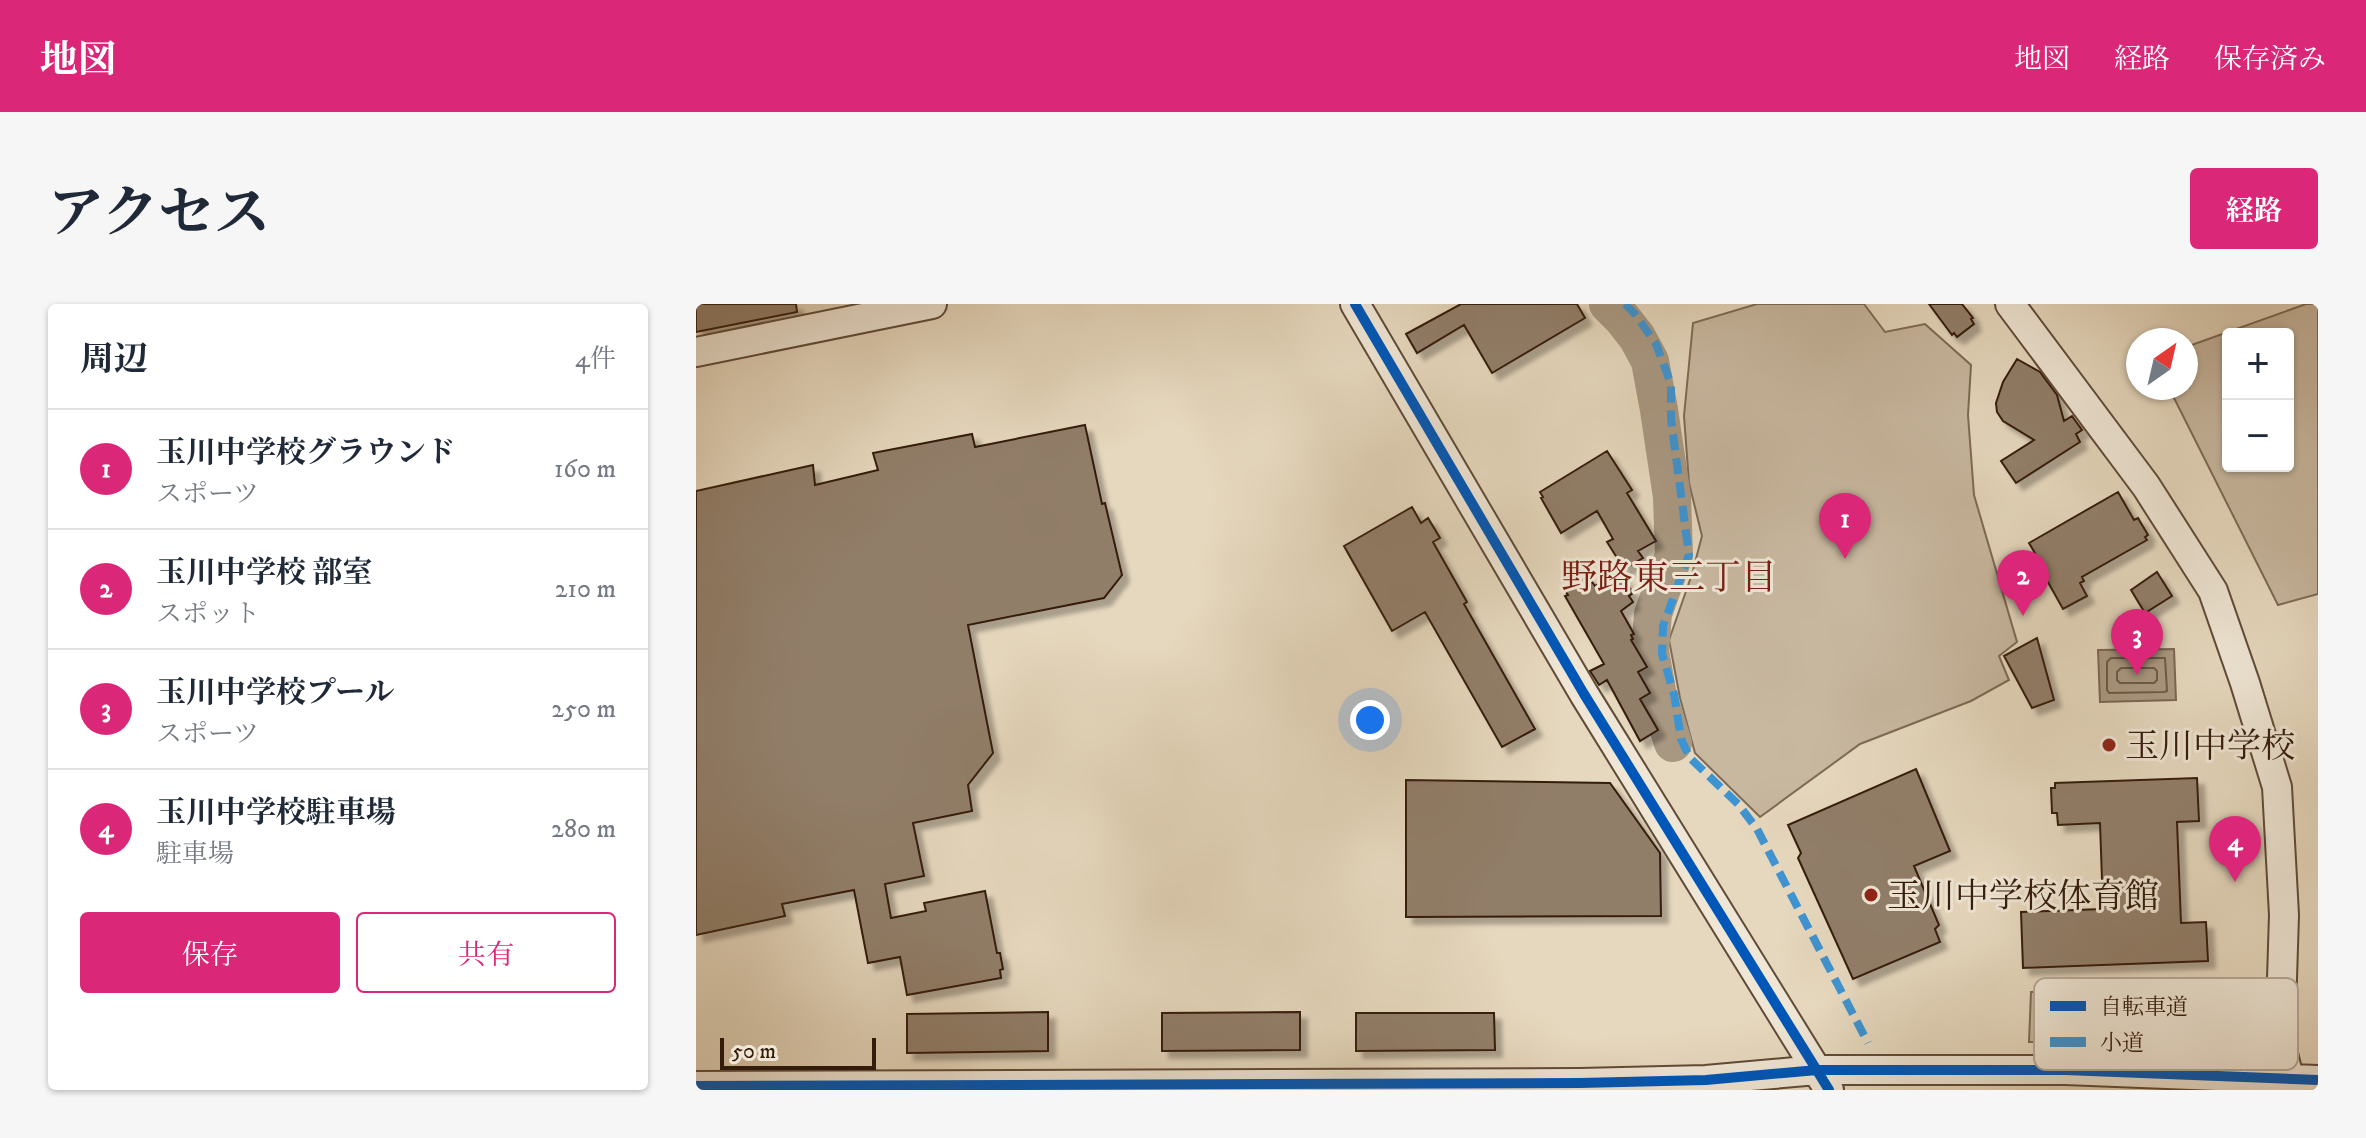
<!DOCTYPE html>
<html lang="ja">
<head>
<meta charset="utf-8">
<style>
  body { margin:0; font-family:"IM FELL DW Pica","Noto Serif JP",serif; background:#f6f6f7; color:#1f2937 }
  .controls { position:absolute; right:24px; top:24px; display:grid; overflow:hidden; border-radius:8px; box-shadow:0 2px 6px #0004 }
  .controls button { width:72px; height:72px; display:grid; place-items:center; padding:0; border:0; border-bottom:2px solid #e0e1e3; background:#fff; color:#1f2937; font:40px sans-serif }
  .compass { position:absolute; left:1430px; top:24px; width:72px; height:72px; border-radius:50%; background:#fff; box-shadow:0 2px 6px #0004; rotate:34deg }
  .scale { position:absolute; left:24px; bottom:20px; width:156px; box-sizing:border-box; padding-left:8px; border:4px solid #341c0c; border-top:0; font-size:22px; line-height:28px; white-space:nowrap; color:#341c0c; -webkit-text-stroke:6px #efe6d5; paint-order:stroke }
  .you { position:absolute; left:674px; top:416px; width:28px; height:28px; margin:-20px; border:6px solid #fff; border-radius:50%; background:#1a73e8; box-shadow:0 0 0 12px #1a73e833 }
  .badge { display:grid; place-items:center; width:52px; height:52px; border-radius:50%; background:#db2777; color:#fff; font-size:26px; font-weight:700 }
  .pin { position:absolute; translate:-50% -66px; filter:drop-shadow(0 2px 4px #0008) }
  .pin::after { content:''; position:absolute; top:42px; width:28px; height:24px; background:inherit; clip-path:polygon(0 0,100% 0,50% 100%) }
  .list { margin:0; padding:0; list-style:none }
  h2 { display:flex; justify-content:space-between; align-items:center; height:104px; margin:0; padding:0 32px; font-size:34px }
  h2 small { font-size:26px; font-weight:400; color:#747a83 }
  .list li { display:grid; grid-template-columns:52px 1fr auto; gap:24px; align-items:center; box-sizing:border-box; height:120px; padding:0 32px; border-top:2px solid #e0e1e3 }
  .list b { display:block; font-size:30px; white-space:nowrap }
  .list p { margin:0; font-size:26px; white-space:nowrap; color:#747a83 }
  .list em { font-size:26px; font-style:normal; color:#747a83 }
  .actions { display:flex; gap:16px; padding:24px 32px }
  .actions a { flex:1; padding:18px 0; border:2px solid #db2777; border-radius:8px; text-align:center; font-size:28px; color:#db2777 }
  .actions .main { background:#db2777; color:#fff }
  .map { position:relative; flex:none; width:1622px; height:786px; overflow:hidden; border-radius:8px }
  header { display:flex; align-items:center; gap:48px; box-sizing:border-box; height:112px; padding:0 40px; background:#db2777; color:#fff }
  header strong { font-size:38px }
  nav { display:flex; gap:44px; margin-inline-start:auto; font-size:28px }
  .intro { display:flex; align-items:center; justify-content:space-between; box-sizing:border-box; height:192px; padding:0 48px }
  h1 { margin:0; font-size:56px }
  .button { padding:20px 36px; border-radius:8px; background:#db2777; color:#fff; font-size:28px; font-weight:700 }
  main { display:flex; gap:48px; padding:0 48px }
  aside { flex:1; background:#fff; border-radius:8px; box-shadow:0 2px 6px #0004 }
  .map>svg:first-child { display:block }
  .green { fill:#c8b8a0; stroke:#7e6a56; stroke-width:2; fill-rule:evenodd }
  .water { fill:#a99881; stroke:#7a6652; stroke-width:2 }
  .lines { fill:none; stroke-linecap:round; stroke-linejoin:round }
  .shore { stroke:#6e5a46; stroke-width:2 }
  .river { stroke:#a99881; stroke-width:38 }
  .building { fill:#917e69; stroke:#341c0c; stroke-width:2; filter:url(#shadow) }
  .minor-casing { stroke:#604b38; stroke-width:32 }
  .minor { stroke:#efe6d5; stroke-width:28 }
  .quiet { stroke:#3d94d2; stroke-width:8; stroke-dasharray:16 8; stroke-linecap:butt }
  .cycleway-casing { stroke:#efe6d5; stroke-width:15 }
  .cycleway { stroke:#0057b8; stroke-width:10 }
  .poi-dot { fill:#8f2418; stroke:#efe6d5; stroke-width:3 }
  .labels { text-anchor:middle; stroke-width:6; stroke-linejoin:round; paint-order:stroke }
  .poi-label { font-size:34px; fill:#341c0c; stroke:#efe6d5; text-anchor:start }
  .neighbourhood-label { font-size:36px; fill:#7a1f14; stroke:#efe6d5 }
  .key { fill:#efe6d5; stroke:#b7a999; stroke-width:2 }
  .key-label { font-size:22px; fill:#341c0c }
</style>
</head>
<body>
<header>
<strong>地図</strong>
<nav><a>地図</a><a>経路</a><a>保存済み</a></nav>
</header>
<div class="intro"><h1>アクセス</h1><a class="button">経路</a></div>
<main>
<aside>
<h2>周辺<small>4件</small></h2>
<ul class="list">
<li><span class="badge">1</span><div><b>玉川中学校グラウンド</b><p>スポーツ</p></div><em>160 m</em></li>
<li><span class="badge">2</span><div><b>玉川中学校 部室</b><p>スポット</p></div><em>210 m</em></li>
<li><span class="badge">3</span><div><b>玉川中学校プール</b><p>スポーツ</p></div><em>250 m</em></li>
<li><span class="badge">4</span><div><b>玉川中学校駐車場</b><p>駐車場</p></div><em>280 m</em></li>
</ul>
<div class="actions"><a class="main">保存</a><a>共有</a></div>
</aside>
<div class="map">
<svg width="1622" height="786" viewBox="0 0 1622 786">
  <defs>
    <filter id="shadow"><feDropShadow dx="7" dy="7" stdDeviation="2" flood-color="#0004"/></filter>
  </defs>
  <rect width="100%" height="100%" fill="#e6d8be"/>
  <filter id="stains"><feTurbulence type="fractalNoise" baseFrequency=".0025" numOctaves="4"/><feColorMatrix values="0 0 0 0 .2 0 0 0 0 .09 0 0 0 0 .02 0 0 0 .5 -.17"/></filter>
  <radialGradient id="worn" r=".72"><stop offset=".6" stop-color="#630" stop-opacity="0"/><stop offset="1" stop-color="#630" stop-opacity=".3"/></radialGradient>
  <path class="green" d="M1061,0H1168L1189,28L1229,20L1275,61L1272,111L1278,191L1321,338L1303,352L1313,376L1275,397L1164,440L1064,513L999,449L984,394L973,336L996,270L1006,232L993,179L988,112L997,19Z
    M1610,0H1622V290L1582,301L1473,84H1490V43ZM1532,30H1592V162H1532Z
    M1565,683V737L1333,738L1335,688Z"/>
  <path class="water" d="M1478,345L1480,396L1404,398L1402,346Z"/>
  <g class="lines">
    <path class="shore" d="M1415,354H1469L1471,387L1468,388L1413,389L1411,386V358Z
      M1425,364H1458L1461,367V376L1458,379H1424L1421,376V368Z"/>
    <path class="river" d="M912,0L926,14L941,33L954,57L963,106L976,193L978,251L957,310L954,347L962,392L977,439"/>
  </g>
  <path class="building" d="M0,0H100L101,8L0,28Z
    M765,0H881L889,14L796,69L768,21L721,49L710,30Z
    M1233,0H1266L1277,14L1275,15L1278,20L1261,33L1258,29L1256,31Z
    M1321,55L1344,68L1361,91L1368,117L1376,112L1386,126L1380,130L1384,138L1320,179L1305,157L1338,136L1307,117L1301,108L1300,99L1307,78Z
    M389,121L406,200L409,199L426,271L408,294L272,321L297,449L272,481L276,507L217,519L228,572L189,580L195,614L230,607L228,599L289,587L301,649H304L307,665L304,666L305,674L211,691L204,653L172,659L158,586L86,600L89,612L0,631V187L117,161L119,181L182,166L177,149L276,130L279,143Z
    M911,147L936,186L931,189L960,237L942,247L947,254L928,265L911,238L917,235L901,207L865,229L845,194L847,193L844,188Z
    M1422,188L1438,216L1442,214L1452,231L1449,233L1451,236L1386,273L1388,277L1384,279L1391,292L1367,305L1348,271L1351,270L1333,239Z
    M716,203L725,219L732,214L744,234L737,238L771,298L768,300L839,425L806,443L729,308L696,327L648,242Z
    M923,267L937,289L933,292L937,298L925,307L938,330L935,331L937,335L935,336L951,363L942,368L954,389L944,395L962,426L944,437L911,376L903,381L894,367L908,360L869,292L872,291L869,287L892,272L899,282Z
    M1461,268L1476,292L1449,309L1435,286Z
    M1341,334L1358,396L1336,404L1308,352Z
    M1220,465L1254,547L1218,562L1243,621L1239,625L1244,638L1157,675L1102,554L1105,549L1092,521Z
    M1501,474L1503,517L1481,518L1485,619L1510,618L1512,657L1327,664L1325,608L1407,605L1404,519L1362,521L1361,509H1356L1355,484H1359V479Z
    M710,476L914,479L964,549L965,612L710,613Z
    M352,708V747L211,749V710Z
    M604,708V746L466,747V709Z
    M660,709H798L799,746L660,747Z"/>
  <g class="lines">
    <g class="minor-casing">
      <path id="minor" d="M659,0L888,390L1133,786
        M1314,0L1450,182L1517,287L1549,379L1581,483L1588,611L1584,738L1596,786
        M0,48L236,0
        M0,782L884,779L1010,776L1121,766H1369L1622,776"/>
    </g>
    <use href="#minor" class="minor"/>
    <path class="quiet" d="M929,0L939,10L960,40L975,80V115L993,251L967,322L966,350L978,390L985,435L994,454L1042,500L1061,525L1172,739"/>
    <g class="cycleway-casing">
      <path id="cycleway" d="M659,0L888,390L1133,786
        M0,782L884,779L1010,776L1121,766H1369L1622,776"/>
    </g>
    <use href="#cycleway" class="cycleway"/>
  </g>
  <g class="poi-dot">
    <circle cx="1413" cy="441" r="8"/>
    <circle cx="1175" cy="591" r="8"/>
  </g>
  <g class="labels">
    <g class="poi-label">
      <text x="1429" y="453">玉川中学校</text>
      <text x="1191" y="603">玉川中学校体育館</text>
    </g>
    <g class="neighbourhood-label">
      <text x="973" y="285">野路東三丁目</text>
    </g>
  </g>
  <rect x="1338" y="674" width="264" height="92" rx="12" class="key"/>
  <rect x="1354" y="697" width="36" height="10" fill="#0057b8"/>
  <rect x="1354" y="733" width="36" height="10" fill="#3d94d2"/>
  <g class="key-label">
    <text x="1404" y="710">自転車道</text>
    <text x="1404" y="746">小道</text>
  </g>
  <rect width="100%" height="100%" filter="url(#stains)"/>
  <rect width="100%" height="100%" fill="url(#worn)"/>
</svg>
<div class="controls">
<button>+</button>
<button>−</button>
</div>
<svg class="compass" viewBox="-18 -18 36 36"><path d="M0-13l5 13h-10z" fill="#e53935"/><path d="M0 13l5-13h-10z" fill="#747a83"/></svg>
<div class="scale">50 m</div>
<div class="you"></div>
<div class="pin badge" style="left:1149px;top:255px">1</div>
<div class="pin badge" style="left:1327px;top:312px">2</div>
<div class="pin badge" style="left:1441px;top:371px">3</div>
<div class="pin badge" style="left:1539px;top:578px">4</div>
</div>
</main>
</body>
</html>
